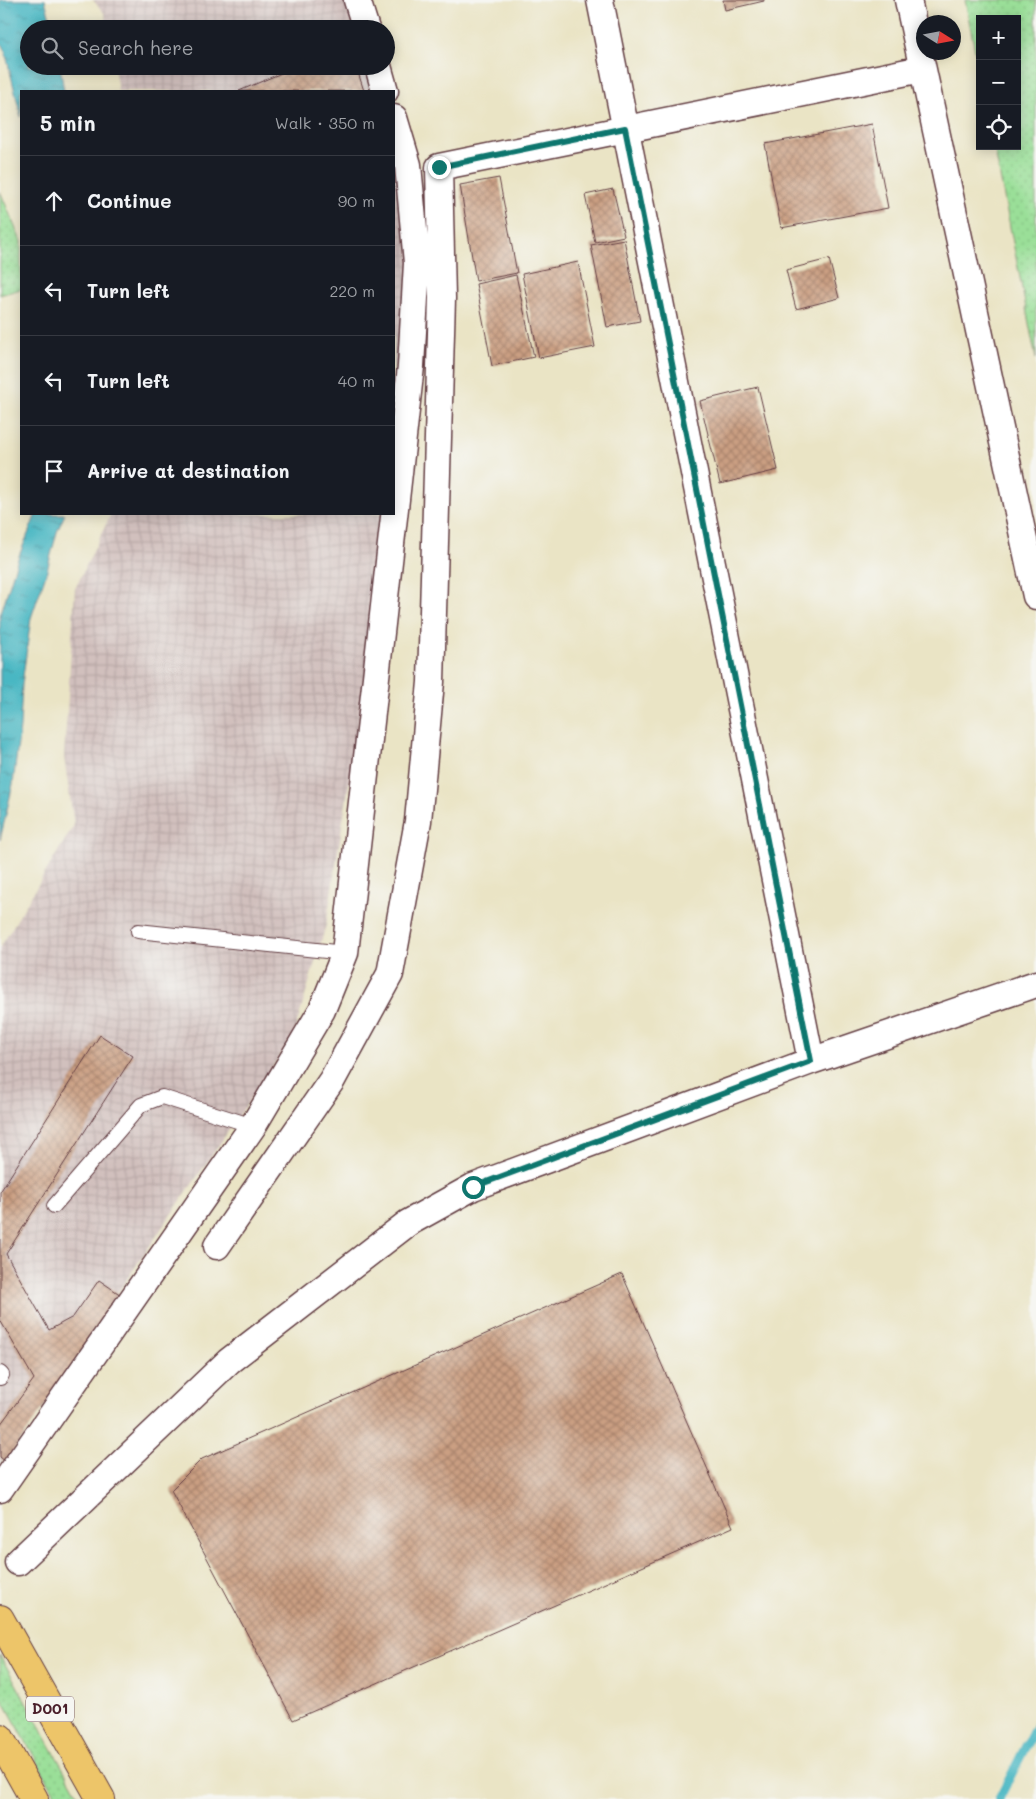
<!DOCTYPE html>
<html lang="en">
<head>
<meta charset="utf-8">
<style>
  body { margin:0; font-family:Mali,sans-serif; background:#20242c; color:#f1f3f6 }
  .controls { position:absolute; right:15px; top:15px; display:grid; overflow:hidden; border-radius:0px; box-shadow:0 2px 12px #0003 }
  .controls button { width:45px; height:45px; display:grid; place-items:center; padding:0; border:0; border-bottom:1px solid #363941; background:#171b24; color:#f1f3f6; font:25px sans-serif }
  .compass { position:absolute; left:916px; top:15px; width:45px; height:45px; border-radius:50%; background:#171b24; box-shadow:0 2px 12px #0003; rotate:101deg }
  .stop { position:absolute; width:15px; height:15px; margin:-11px; border:4px solid #0f766e; border-radius:50%; background:#fff }
  .stop.end { background:#0f766e; border-color:#fff; box-shadow:0 1px 5px #0008 }
  .list { margin:0; padding:0; list-style:none }
  h2 { display:flex; justify-content:space-between; align-items:center; height:65px; margin:0; padding:0 20px; font-size:21px }
  h2 small { font-size:16px; font-weight:400; color:#9ea1a6 }
  .list li { display:grid; grid-template-columns:32px 1fr auto; gap:15px; align-items:center; box-sizing:border-box; height:90px; padding:0 20px; border-top:1px solid #363941 }
  .list b { display:block; font-size:19px; white-space:nowrap }
  .list em { font-size:16px; font-style:normal; color:#9ea1a6 }
  .icon { flex:none; width:28px; height:28px; fill:none; stroke:currentColor; stroke-width:2; stroke-linecap:round; stroke-linejoin:round }
  .map { position:relative; flex:none; width:1036px; height:1799px; overflow:hidden }
  .search { position:absolute; background:#171b24; box-shadow:0 2px 12px #0003; left:20px; top:20px; width:375px; height:55px; display:flex; align-items:center; gap:12px; box-sizing:border-box; padding:0 18px; border-radius:28px; color:#9ea1a6; font-size:19px }
  .panel { position:absolute; background:#171b24; box-shadow:0 2px 12px #0003; left:20px; top:90px; width:375px; height:425px; border-radius:0px }
  .map>svg:first-child { display:block }
  .industrial { fill:url(#industrial-grid) }
  .grass { fill:url(#grass-dots); stroke:#727f62 }
  .water { fill:url(#water-ripples); stroke:#4a6b77 }
  .lines { fill:none; stroke-linecap:round; stroke-linejoin:round }
  .stream { stroke:#49b7c3; stroke-width:9 }
  .building { fill:url(#building-cross-hatch) }
  .service-casing { stroke:#623d42; stroke-width:16 }
  .minor-casing { stroke:#623d42; stroke-width:29 }
  .trunk-casing { stroke:#623d42; stroke-width:30 }
  .service { stroke:#fff; stroke-width:14 }
  .minor { stroke:#fff; stroke-width:26 }
  .trunk { stroke:#edc569; stroke-width:28 }
  .route { stroke:#0f766e; stroke-width:6 }
  .labels { text-anchor:middle; stroke-width:4.5; stroke-linejoin:round; paint-order:stroke }
  .shield { fill:#f6f6f2; stroke:#7e6067; stroke-width:1 }
  .shield-label { font-size:15px; font-weight:bold; fill:#4a1f2b }
</style>
</head>
<body>
<div class="map">
<svg width="1036" height="1799" viewBox="0 0 1036 1799">
  <defs>
    <pattern id="industrial-grid" width="8" height="8" patternUnits="userSpaceOnUse" patternTransform="scale(1.25)"><rect width="8" height="8" fill="#d1c0bd"/><path d="M0 4h8M4 0v8" fill="none" stroke="#b5a5a3"/></pattern>
    <pattern id="grass-dots" width="8" height="8" patternUnits="userSpaceOnUse" patternTransform="scale(1.25)"><rect width="8" height="8" fill="#9adf98"/><path d="M2 2h.1M6 6h.1" fill="none" stroke="#86bf83" stroke-width="1.8" stroke-linecap="round"/></pattern>
    <pattern id="water-ripples" width="26" height="14" patternUnits="userSpaceOnUse" patternTransform="scale(1.25)"><rect width="26" height="14" fill="#49b7c3"/><path d="M2 4q2-2 4 0t4 0M15 11q2-2 4 0t4 0" fill="none" stroke="#3f949f"/></pattern>
    <pattern id="building-cross-hatch" width="8" height="8" patternUnits="userSpaceOnUse" patternTransform="scale(1.25)"><rect width="8" height="8" fill="#ca9f82"/><path d="M0 0l8 8M0 8l8-8" fill="none" stroke="#a6816b"/></pattern>
  </defs>
  <rect width="100%" height="100%" fill="#f6f6f2"/>
  <filter id="ink" filterUnits="userSpaceOnUse"><feTurbulence type="fractalNoise" baseFrequency=".02" numOctaves="2"/><feDisplacementMap in="SourceGraphic" scale="10" xChannelSelector="R" yChannelSelector="G"/><feConvolveMatrix kernelMatrix="1 2 1 2 8 2 1 2 1" color-interpolation-filters="sRGB"/></filter>
  <filter id="wash" filterUnits="userSpaceOnUse"><feTurbulence type="fractalNoise" baseFrequency=".0096" numOctaves="4" result="noise"/><feDisplacementMap in="SourceGraphic" scale="20" xChannelSelector="R" yChannelSelector="G"/><feGaussianBlur stdDeviation="1.12" result="paint"/><feColorMatrix in="noise" values="0 0 0 0 0 0 0 0 0 0 0 0 0 0 0 0 0 1.4 0 .05"/><feComposite in="paint" operator="in"/></filter>
  <g filter="url(#wash)">
    <rect width="100%" height="100%" fill="#eae4c5"/>
    <path class="industrial" d="M93,0H367L375,29H107L105,14Z
      M114,66H386L394,91H118Z
      M394,92L424,195L417,368L394,512Z
      M111,514H393L326,925L293,1037L0,1464V948L74,825L64,757L75,589Z"/>
    <path class="grass" d="M965,0H1036V359L994,146H1017V19H980V76Z
      M0,191L21,241V289L0,295Z
      M0,1655L80,1799H58L0,1695Z"/>
    <path class="water" d="M0,0H45L53,29H29V66H60L64,91H21V117L5,51L0,42Z
      M36,514H65L57,532L46,574L31,618L22,684L20,727L13,784L0,840V616L17,561Z"/>
    <g class="lines">
      <path class="stream" d="M999,1799L1036,1726"/>
    </g>
    <g id="blocks">
      <path class="building" d="M723,0H764V1L725,10Z
        M298,66H356L364,91H239Z
        M872,124L888,208L781,228L765,144Z
        M499,178L517,273L476,281L460,185Z
        M613,189L624,236L595,242L585,195Z
        M624,239L640,321L607,327L591,245Z
        M829,259L839,298L796,309L786,270Z
        M578,262L595,347L539,358L522,274Z
        M516,275L534,357L492,366L476,284Z
        M758,387L778,470L720,484L700,401Z
        M100,1035L133,1056L6,1254L49,1330L73,1317L99,1280L121,1295L6,1462L0,1457V1425L34,1379L0,1320V1192Z
        M622,1274L733,1527L293,1720L171,1490L202,1459Z"/>
    </g>
  </g>
  <g filter="url(#ink)">
    <use href="#blocks" fill-opacity="0" stroke="#623d42" stroke-width="1"/>
    <g class="lines">
      <g class="service-casing">
        <path id="service" d="M138,931L345,953
          M54,1206L141,1105L162,1097L253,1126
          M0,1373L2,1375L0,1378"/>
      </g>
      <g class="minor-casing">
        <path id="minor" d="M357,0L366,29
          M600,0L811,1061
          M908,0L1036,596
          M378,66L385,91
          M217,1246L332,1080L390,974L418,821L431,682L442,298L439,167L922,69
          M0,1489L253,1126L322,1010L345,953L411,366L417,263L408,165L394,118
          M18,1562L229,1361L408,1223L473,1187L811,1061L1036,984"/>
      </g>
      <g class="trunk-casing">
        <path id="trunk" d="M0,1619L101,1799
          M0,1738L34,1799"/>
      </g>
      <use href="#service" class="service"/>
      <use href="#minor" class="minor"/>
      <use href="#trunk" class="trunk"/>
    </g>
  </g>
  <g class="lines" filter="url(#ink)">
    <path class="route" d="M439,167L625,128L811,1061L473,1187"/>
  </g>
  <g class="labels">
    <rect class="shield" x="26" y="1696.5" width="48" height="25" rx="4"/>
    <g class="shield-label">
      <text x="50" y="1714">D001</text>
    </g>
  </g>
</svg>
<div class="controls">
<button>+</button>
<button>−</button>
<button><svg class="icon" aria-label="locate" viewBox="0 0 24 24"><circle cx="12" cy="12" r="6"/><path d="M12 2v4M12 18v4M2 12h4M18 12h4"/></svg></button>
</div>
<svg class="compass" viewBox="-18 -18 36 36"><path d="M0-13l5 13h-10z" fill="#e53935"/><path d="M0 13l5-13h-10z" fill="#9ea1a6"/></svg>
<div class="stop" style="left:473px;top:1187px"></div>
<div class="stop end" style="left:439px;top:167px"></div>
<div class="search"><svg class="icon" aria-label="search" viewBox="0 0 24 24"><circle cx="10" cy="10" r="6"/><path d="M15 15l6 6"/></svg>Search here</div>
<section class="panel">
<h2>5 min<small>Walk · 350 m</small></h2>
<ul class="list">
<li><svg class="icon" aria-label="ahead" viewBox="0 0 24 24"><path d="M12 20V5M6 11l6-6 6 6"/></svg><div><b>Continue</b></div><em>90 m</em></li>
<li><svg class="icon" aria-label="left" viewBox="0 0 24 24"><path d="M17 20v-9H6M10 6l-5 5 5 5"/></svg><div><b>Turn left</b></div><em>220 m</em></li>
<li><svg class="icon" aria-label="left" viewBox="0 0 24 24"><path d="M17 20v-9H6M10 6l-5 5 5 5"/></svg><div><b>Turn left</b></div><em>40 m</em></li>
<li><svg class="icon" aria-label="arrive" viewBox="0 0 24 24"><path d="M6 21V4h12l-3 4 3 4H6"/></svg><div><b>Arrive at destination</b></div></li>
</ul>
</section>
</div>
</body>
</html>
